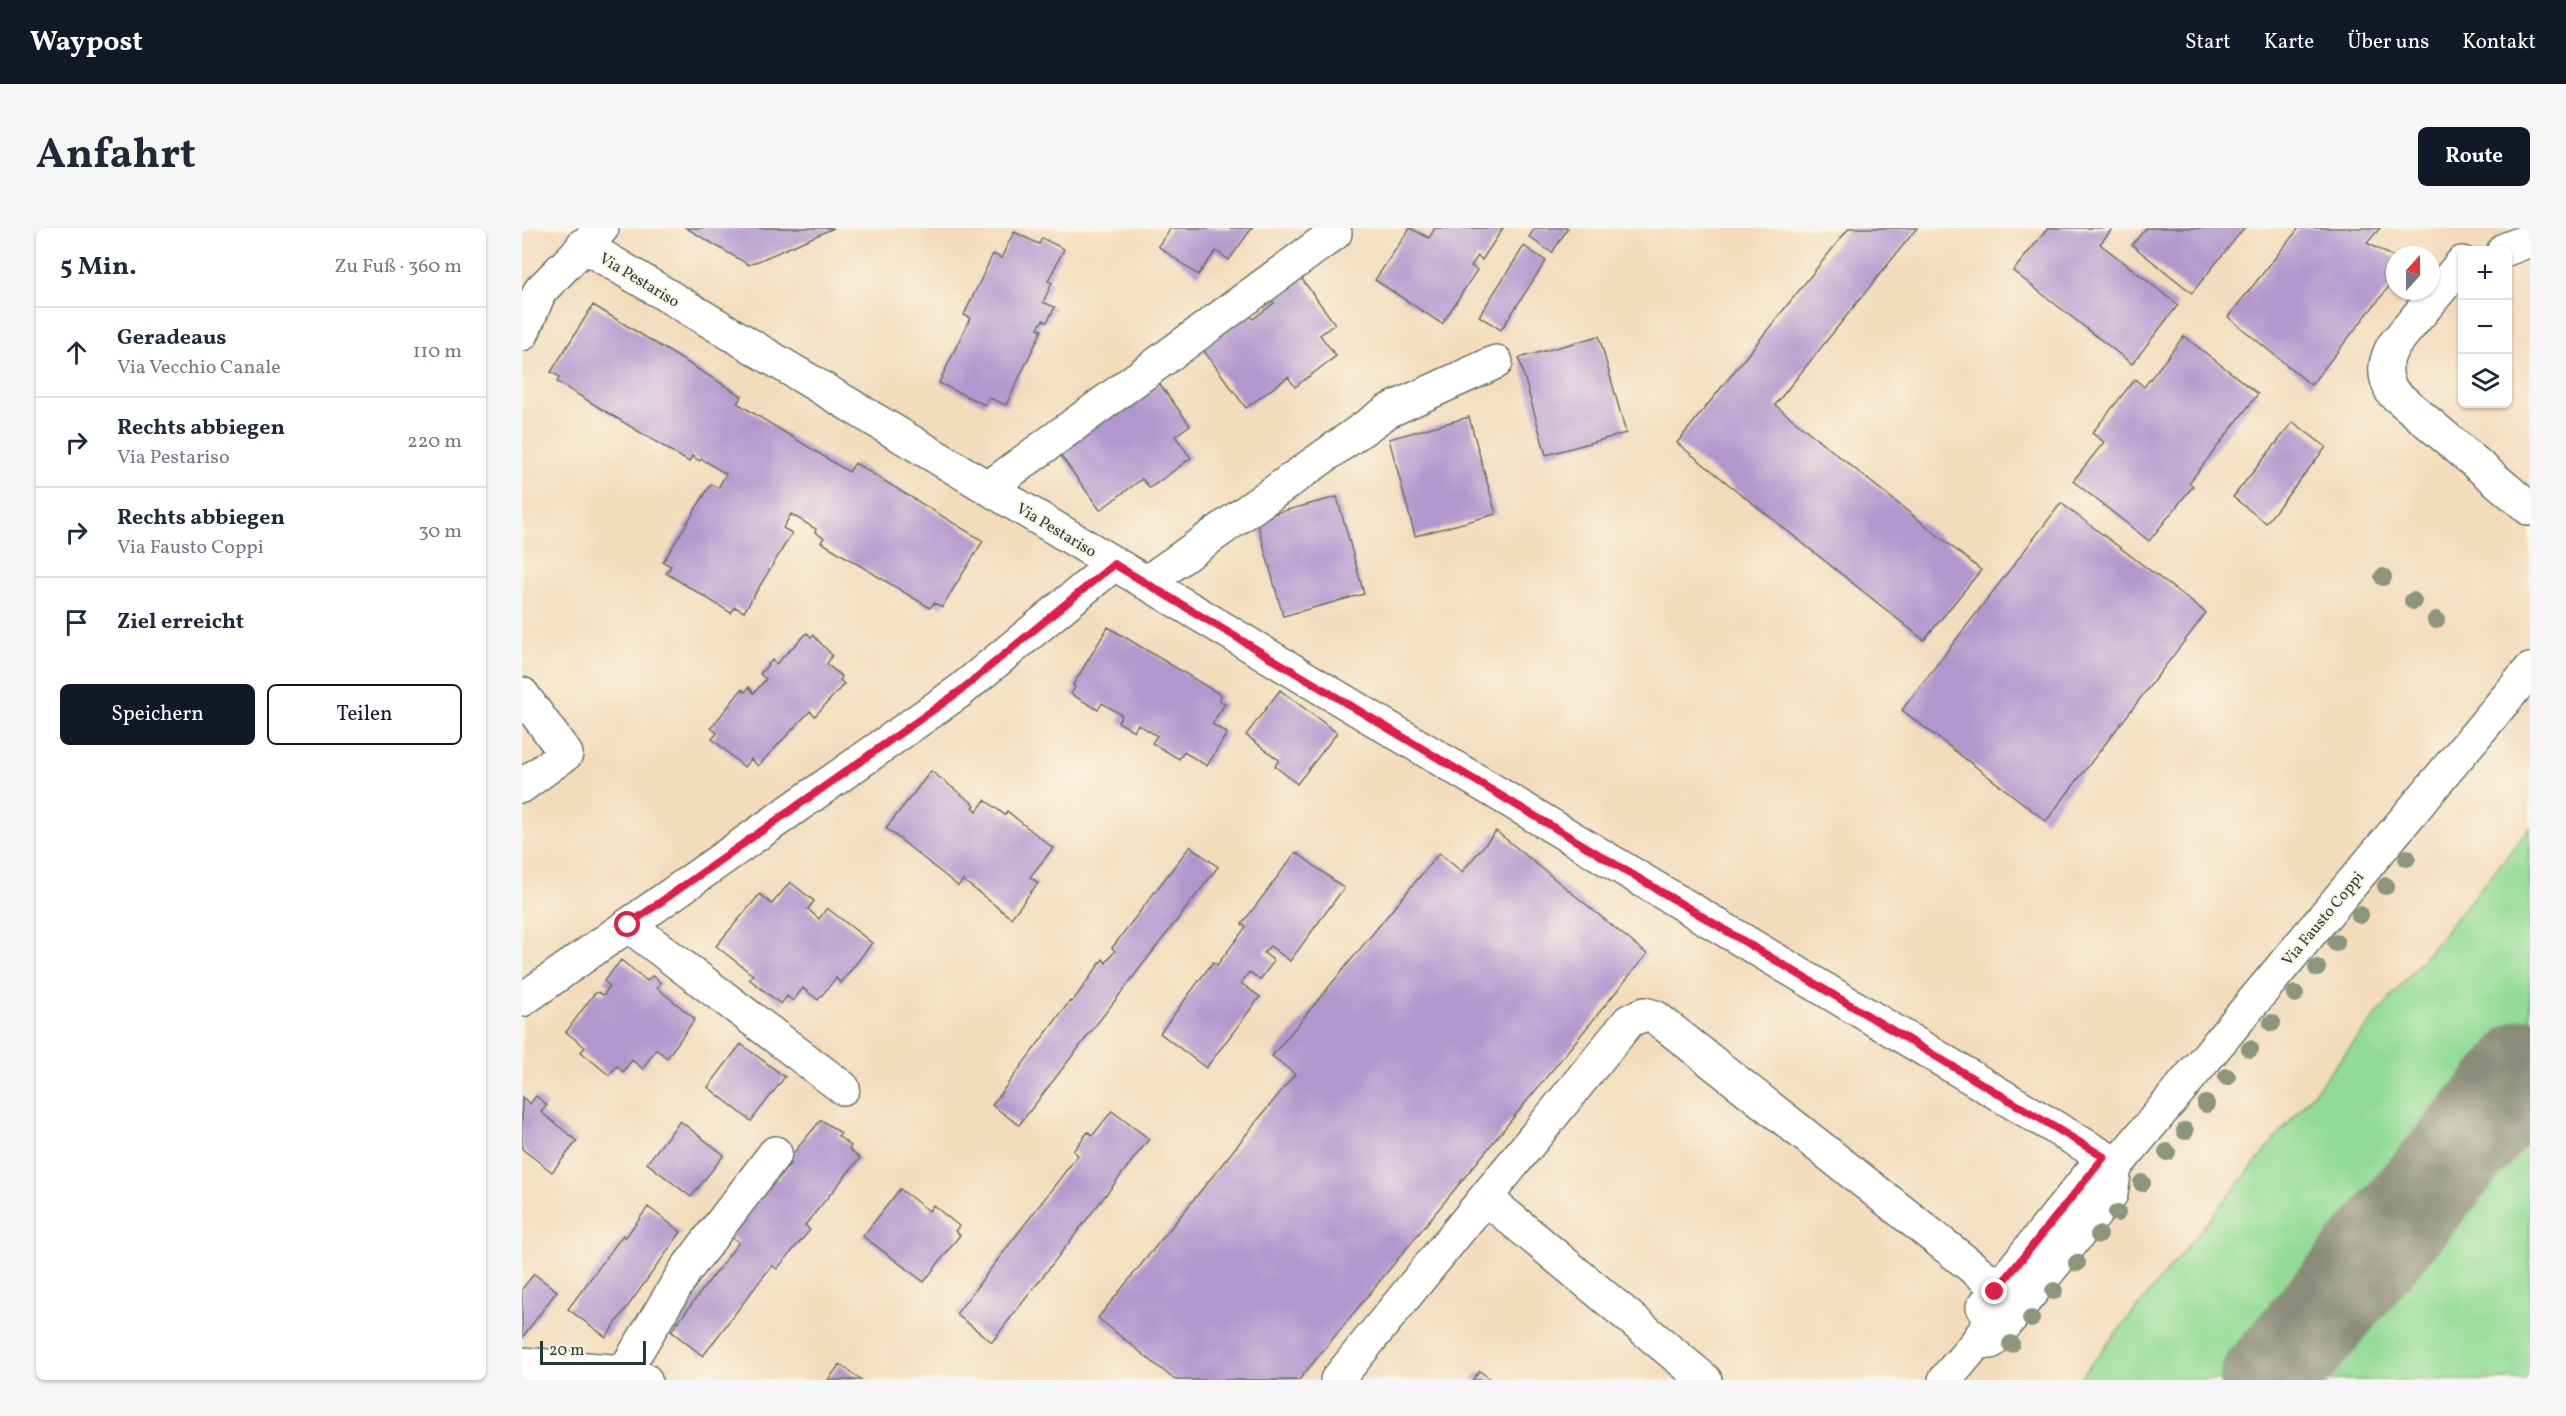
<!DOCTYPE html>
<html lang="de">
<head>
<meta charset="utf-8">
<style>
  body { margin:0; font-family:Vollkorn,serif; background:#f6f6f7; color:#1f2937 }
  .controls { position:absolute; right:18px; top:18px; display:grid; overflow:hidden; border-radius:9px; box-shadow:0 2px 4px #0004 }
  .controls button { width:54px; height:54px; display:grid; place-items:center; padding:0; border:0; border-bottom:2px solid #e0e1e3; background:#fff; color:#1f2937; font:30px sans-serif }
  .compass { position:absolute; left:1864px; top:18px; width:54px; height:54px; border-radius:50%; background:#fff; box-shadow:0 2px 4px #0004; rotate:21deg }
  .scale { position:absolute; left:18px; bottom:15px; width:106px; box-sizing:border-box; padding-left:6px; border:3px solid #1f3d34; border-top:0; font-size:16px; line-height:21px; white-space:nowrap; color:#1f3d34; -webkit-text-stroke:4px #fcf5e5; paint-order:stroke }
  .stop { position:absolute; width:18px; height:18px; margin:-14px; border:4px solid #e11d48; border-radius:50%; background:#fff }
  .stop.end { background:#e11d48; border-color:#fff; box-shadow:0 2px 6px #0008 }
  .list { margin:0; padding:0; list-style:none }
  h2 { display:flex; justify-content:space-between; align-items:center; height:78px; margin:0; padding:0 24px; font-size:26px }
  h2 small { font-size:20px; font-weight:400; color:#747a83 }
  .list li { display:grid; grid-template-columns:39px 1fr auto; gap:18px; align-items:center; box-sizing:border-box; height:90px; padding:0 24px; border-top:2px solid #e0e1e3 }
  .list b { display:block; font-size:22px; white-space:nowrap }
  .list p { margin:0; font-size:20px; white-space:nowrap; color:#747a83 }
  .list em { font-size:20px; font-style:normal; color:#747a83 }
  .actions { display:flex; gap:12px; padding:18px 24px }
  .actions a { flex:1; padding:14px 0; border:2px solid #111827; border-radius:9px; text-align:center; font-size:21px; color:#111827 }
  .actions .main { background:#111827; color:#fff }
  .icon { flex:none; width:33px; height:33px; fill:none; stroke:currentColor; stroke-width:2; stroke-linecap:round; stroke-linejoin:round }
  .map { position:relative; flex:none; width:2008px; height:1152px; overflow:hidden; border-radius:9px }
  header { display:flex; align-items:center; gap:36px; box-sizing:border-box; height:84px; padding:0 30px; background:#111827; color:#fff }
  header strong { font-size:28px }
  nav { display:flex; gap:33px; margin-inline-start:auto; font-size:21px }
  .intro { display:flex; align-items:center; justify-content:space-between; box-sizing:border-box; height:144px; padding:0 36px }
  h1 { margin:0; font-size:42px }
  .button { padding:15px 27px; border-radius:9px; background:#111827; color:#fff; font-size:21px; font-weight:700 }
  main { display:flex; gap:36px; padding:0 36px }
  aside { flex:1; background:#fff; border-radius:9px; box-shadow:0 2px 4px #0004 }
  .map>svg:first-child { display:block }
  .green { fill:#92db96; stroke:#588c65; stroke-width:1.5 }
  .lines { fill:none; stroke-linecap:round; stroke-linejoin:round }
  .taxiway { stroke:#898c78; stroke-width:96 }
  .building { fill:#b297ce }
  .minor-casing { stroke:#697564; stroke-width:36 }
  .minor { stroke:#fff; stroke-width:33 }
  .tree { fill:#8b967c }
  .route { stroke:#e11d48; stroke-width:8 }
  .labels { text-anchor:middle; stroke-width:4.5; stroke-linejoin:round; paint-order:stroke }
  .street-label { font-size:16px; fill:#1f3d34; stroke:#fcf5e5 }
</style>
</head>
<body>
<header>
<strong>Waypost</strong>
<nav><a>Start</a><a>Karte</a><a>Über uns</a><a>Kontakt</a></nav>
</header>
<div class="intro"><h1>Anfahrt</h1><a class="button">Route</a></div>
<main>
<aside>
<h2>5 Min.<small>Zu Fuß · 360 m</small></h2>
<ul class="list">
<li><svg class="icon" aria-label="ahead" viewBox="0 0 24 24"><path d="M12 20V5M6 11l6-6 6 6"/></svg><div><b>Geradeaus</b><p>Via Vecchio Canale</p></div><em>110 m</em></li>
<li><svg class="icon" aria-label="right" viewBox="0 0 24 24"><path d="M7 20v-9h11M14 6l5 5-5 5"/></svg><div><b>Rechts abbiegen</b><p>Via Pestariso</p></div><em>220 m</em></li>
<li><svg class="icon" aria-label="right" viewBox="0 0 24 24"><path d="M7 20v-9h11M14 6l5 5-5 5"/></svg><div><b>Rechts abbiegen</b><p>Via Fausto Coppi</p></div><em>30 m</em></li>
<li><svg class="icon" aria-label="arrive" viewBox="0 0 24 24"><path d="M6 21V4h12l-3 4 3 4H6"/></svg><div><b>Ziel erreicht</b></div></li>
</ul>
<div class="actions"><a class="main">Speichern</a><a>Teilen</a></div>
</aside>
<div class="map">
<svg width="2008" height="1152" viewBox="0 0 2008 1152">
  <rect width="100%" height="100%" fill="#fcf5e5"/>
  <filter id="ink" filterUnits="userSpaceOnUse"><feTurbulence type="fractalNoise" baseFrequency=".0167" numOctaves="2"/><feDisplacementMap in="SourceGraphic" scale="12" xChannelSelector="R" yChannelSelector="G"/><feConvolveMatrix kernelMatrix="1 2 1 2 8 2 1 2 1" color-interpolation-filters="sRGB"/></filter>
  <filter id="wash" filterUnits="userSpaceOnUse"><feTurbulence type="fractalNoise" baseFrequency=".008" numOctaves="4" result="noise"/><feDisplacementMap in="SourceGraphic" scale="24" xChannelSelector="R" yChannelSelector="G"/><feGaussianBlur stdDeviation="1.35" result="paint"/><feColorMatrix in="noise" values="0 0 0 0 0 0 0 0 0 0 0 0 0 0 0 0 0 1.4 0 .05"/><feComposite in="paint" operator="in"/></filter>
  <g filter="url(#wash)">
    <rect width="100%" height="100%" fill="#f3dcbc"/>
    <path class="green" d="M2008,600V1152H1556Z"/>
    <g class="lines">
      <path class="taxiway" d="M1746,1152L2008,838"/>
    </g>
    <g id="blocks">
      <path class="building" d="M164,0H312L227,37Z
        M649,0H730L707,32L694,23L676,47L636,18Z
        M888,0L907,10L913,0H981L960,32L956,28L949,38L955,42L920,96L853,52Z
        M1013,0H1046L1030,25L1007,9Z
        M1327,0H1395L1253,177L1459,342L1402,412L1155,215Z
        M1526,0H1591L1578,16L1656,77L1610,136L1491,43Z
        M1624,0H1722L1670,65L1610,17Z
        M1777,0H1858L1845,15L1873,30V51L1789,157L1706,89Z
        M492,4L517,16L520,10L542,21L526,53L530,55L521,74L533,79L525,94L521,92L516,100L520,102L484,177L467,170L463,177L417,155L448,90L442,87L471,26L479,30Z
        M1002,18L1024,33L979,102L957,88Z
        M777,47L813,96L798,107L814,128L773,159L766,149L724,180L679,119L726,85L731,91L752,75L748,69Z
        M71,77L220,168L215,175L327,244L333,235L461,313L420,379L412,375L408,380L299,314L302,310L293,304L294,301L269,286L261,300L270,305L222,384L213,379L209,385L144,345L149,338L141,334L189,256L196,260L204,246L180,231L178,233L170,228L167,234L35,154L38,149L29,144Z
        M1077,108L1104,205L1024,227L997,130Z
        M1662,108L1736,166L1667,255L1671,258L1627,313L1551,253L1582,214L1570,205L1613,151L1622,159Z
        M632,148L668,197L653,208L669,230L628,260L620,251L578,282L534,221Z
        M947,189L974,286L893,308L867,211Z
        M1771,194L1804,219L1744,295L1711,269Z
        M815,269L842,366L761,388L734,290Z
        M1539,275L1684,385L1524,593L1380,482Z
        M586,399L699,467L697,472L703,476L690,496L705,505L685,538L662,524L657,531L630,515L635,508L616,496L612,503L596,494L600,487L580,475L576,482L549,466L553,459L551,457Z
        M285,405L289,409L291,407L310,427L305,436L320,449L318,452L322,456L293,488L288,483L236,538L229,531L222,539L190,511L195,505L189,500L220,461L223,464L227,459L232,465L244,451L238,446L250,432L254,436Z
        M758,462L815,505L775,556L753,538L757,532L724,507Z
        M409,543L453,577L451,579L455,583L463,572L483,587L485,583L531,620L508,649L516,655L489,690L441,652L436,658L364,600Z
        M974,603L1125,726L777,1152H653L576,1090L773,846L750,828L917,625L940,644Z
        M668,618L696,639L497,897L470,877L548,773L550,774L581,731L584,735L593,723L590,720Z
        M774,624L822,660L768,733L748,718L742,725L752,733L738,752L727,744L719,755L738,769L684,840L638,805L691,734L695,737L724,699L720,696Z
        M268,654L292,673L286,681L297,691L305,680L350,715L319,755L314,750L296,772L281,760L271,773L265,768L259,776L227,751L231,747L194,718L238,666L250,676Z
        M99,732L125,753L130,748L139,755L135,760L173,791L145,830L134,821L121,841L110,832L101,844L95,838L87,847L59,824L63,819L44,804L72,766L76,764L81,767L88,758L82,753Z
        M219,816L263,849L229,893L186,859Z
        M14,868L25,877L19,884L55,913L30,944L0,921V869L8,876Z
        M590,883L627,911L470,1114L434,1086L556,927L551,923L566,904L571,907Z
        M299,892L319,905L316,908L329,918L327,921L338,930L283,997L288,1002L255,1041L250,1037L181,1128L149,1103L217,1014L208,1008L252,950L255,952L268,936L264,934Z
        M158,893L202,927L169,969L125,935Z
        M378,961L407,983L411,977L437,998L433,1003L438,1007L402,1054L341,1008Z
        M126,979L159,1004L84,1109L46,1081L101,1007L103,1010Z
        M12,1046L35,1063L0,1110V1061Z
        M318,1136L339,1152H306Z
        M958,1143L969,1152H950Z"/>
    </g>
  </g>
  <g filter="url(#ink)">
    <use href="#blocks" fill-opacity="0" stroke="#697564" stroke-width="1.5"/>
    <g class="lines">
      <g class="minor-casing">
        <path id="minor" d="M61,17L1582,929L1593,939
          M1982,22L2008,12
          M1940,35L1871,118C1862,135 1861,146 1870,164L2008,281
          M0,106L18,63L80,0
          M466,260L813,5
          M624,355L866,183L974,134
          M0,466L44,526L0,558
          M106,697L321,860
          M0,772L438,463L592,336
          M1593,939L2008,442
          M965,971L1183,1152
          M1461,1079L1582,929
          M1469,1114L1589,966L1593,939
          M0,1136L102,1144L123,1152
          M102,1144L163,1043L253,925
          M815,1152L1107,793L1122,786L1133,789L1469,1054C1485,1092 1445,1124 1423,1152"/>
      </g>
      <use href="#minor" class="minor"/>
    </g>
    <g class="tree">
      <circle cx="1861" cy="349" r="9"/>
      <circle cx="1891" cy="373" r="9"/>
      <circle cx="1914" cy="392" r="9"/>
      <circle cx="1885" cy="630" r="9"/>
      <circle cx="1864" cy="658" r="9"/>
      <circle cx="1838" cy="687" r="9"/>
      <circle cx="1814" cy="715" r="9"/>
      <circle cx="1795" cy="740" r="9"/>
      <circle cx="1773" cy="766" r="9"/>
      <circle cx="1750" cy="795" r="9"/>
      <circle cx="1728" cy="821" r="9"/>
      <circle cx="1705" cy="849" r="9"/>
      <circle cx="1684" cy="876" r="9"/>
      <circle cx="1663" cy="903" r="9"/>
      <circle cx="1645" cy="924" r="9"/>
      <circle cx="1620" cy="955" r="9"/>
      <circle cx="1595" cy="985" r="9"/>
      <circle cx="1577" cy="1007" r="9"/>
      <circle cx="1555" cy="1035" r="9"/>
      <circle cx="1532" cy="1063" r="9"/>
      <circle cx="1509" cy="1091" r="9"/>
      <circle cx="1489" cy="1116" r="9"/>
    </g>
  </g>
  <g class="lines" filter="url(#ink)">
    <path class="route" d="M106,697L438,463L592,336L1582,929L1473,1064"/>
  </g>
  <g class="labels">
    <g class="street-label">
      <text transform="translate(118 51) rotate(31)" y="6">Via Pestariso</text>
      <text transform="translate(535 301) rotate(31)" y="6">Via Pestariso</text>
      <text transform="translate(1800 690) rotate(-50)" y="6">Via Fausto Coppi</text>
    </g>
  </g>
</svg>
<div class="controls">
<button>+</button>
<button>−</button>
<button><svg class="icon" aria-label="layers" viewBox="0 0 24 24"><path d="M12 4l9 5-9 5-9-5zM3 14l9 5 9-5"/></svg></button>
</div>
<svg class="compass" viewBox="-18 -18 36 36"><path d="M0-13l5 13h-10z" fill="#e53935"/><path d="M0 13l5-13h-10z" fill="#747a83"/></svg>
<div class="scale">20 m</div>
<div class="stop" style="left:106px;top:697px"></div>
<div class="stop end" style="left:1473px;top:1064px"></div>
</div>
</main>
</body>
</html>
